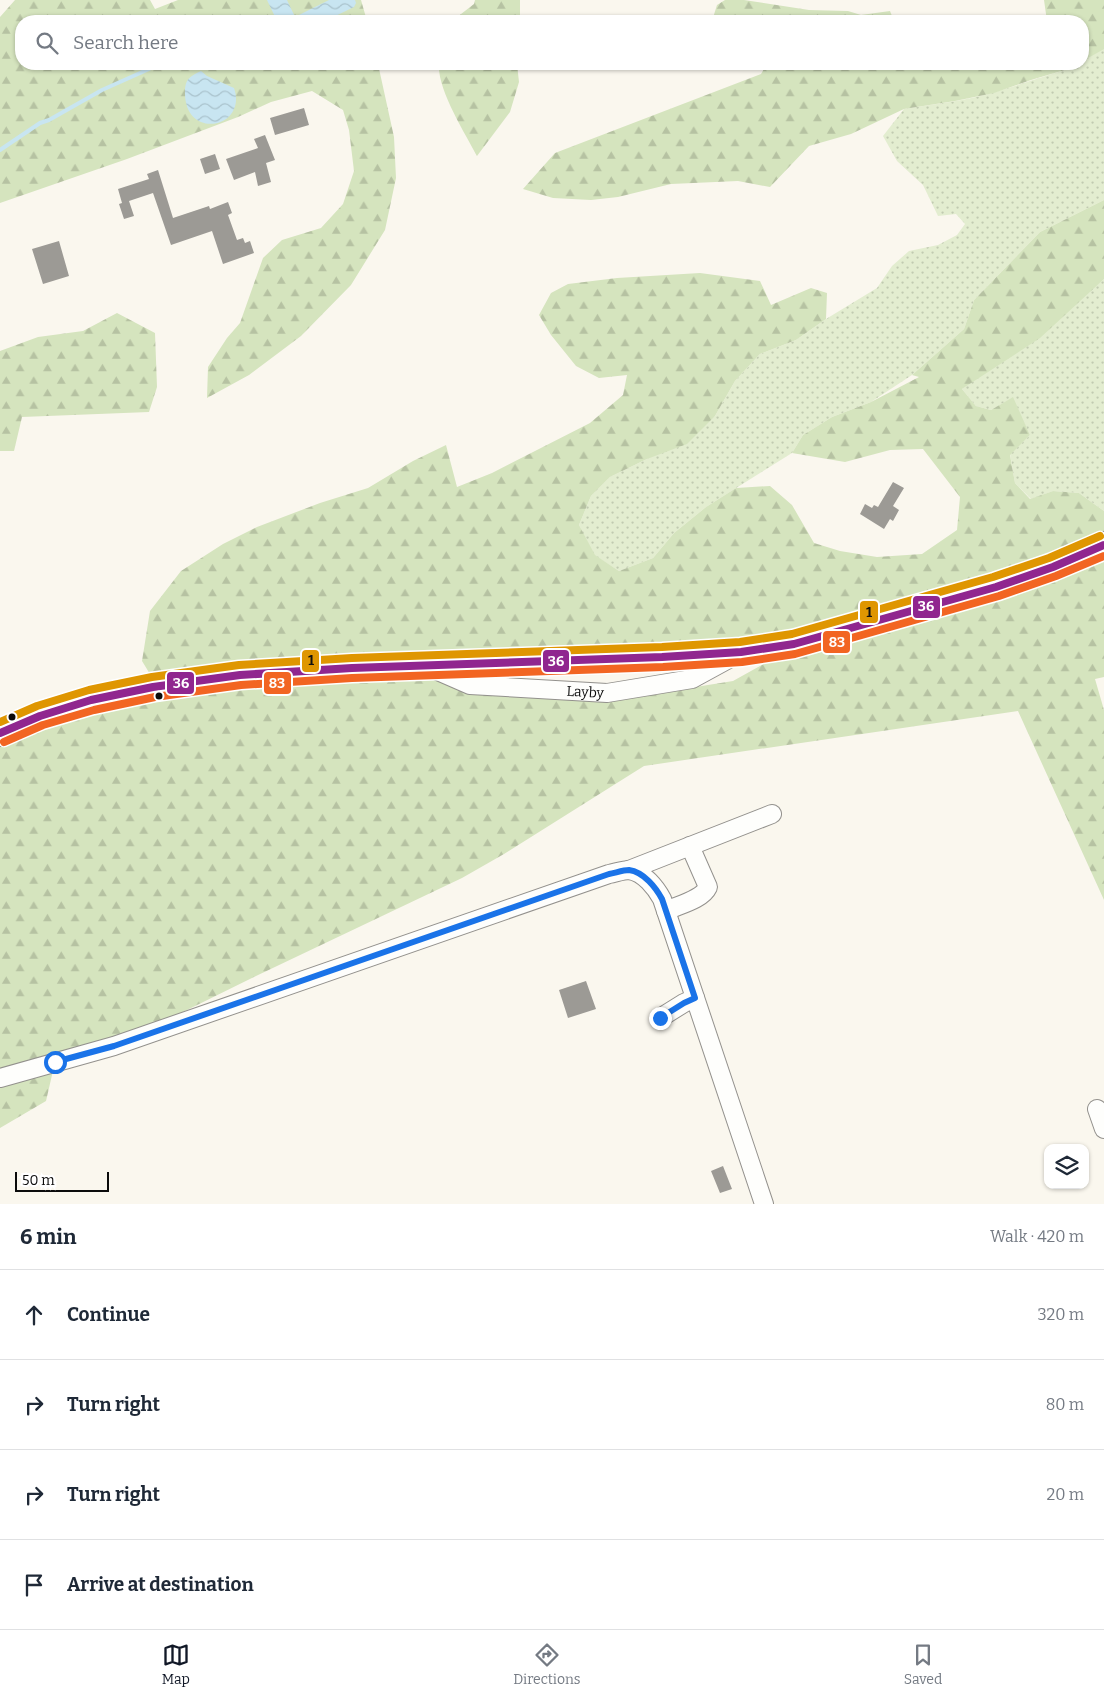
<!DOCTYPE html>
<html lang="en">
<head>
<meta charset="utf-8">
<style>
  body { margin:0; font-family:Bitter,serif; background:#f2f2f3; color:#1f2937 }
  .controls { position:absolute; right:15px; bottom:15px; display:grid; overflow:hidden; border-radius:10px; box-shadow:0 1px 4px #0004 }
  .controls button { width:45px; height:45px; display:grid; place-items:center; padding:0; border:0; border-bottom:1px solid #e0e1e3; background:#fff; color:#1f2937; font:25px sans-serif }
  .scale { position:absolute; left:15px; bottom:12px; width:94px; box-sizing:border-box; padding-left:5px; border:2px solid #0b0b0b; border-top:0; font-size:14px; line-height:18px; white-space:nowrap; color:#0b0b0b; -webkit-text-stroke:4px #fff; paint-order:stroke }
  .stop { position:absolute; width:15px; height:15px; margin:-11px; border:4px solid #1a73e8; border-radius:50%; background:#fff }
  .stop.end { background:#1a73e8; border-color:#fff; box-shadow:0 1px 5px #0008 }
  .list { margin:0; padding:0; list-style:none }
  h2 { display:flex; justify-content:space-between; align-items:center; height:65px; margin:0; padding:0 20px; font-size:21px }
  h2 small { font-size:16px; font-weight:400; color:#747a83 }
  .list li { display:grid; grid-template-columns:32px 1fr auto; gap:15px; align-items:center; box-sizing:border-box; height:90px; padding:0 20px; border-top:1px solid #e0e1e3 }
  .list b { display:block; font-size:19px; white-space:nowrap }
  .list em { font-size:16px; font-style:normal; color:#747a83 }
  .icon { flex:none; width:28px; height:28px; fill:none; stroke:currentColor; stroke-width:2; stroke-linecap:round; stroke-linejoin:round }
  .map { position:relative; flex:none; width:1104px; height:1204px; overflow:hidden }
  .search { position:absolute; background:#fff; box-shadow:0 1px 4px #0004; left:15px; right:15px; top:15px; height:55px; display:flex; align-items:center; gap:12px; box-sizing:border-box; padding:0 18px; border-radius:20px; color:#747a83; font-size:19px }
  .sheet { height:425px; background:#fff }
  nav { display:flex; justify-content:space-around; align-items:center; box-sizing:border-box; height:70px; border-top:1px solid #e0e1e3; background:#fff; font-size:14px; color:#747a83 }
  nav a { display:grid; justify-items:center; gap:2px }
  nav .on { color:#111827 }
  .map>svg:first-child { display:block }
  .grass { fill:url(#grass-dots) }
  .forest { fill:url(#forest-firs) }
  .water { fill:url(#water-waves) }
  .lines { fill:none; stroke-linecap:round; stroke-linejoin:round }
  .stream { stroke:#c8e5f1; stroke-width:4 }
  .building { fill:#9c9a95 }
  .minor-casing { stroke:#93918d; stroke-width:20 }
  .highway-casing { stroke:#807f7a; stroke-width:28 }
  .minor { stroke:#fefefc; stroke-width:18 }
  .highway { stroke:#e7ddd4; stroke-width:25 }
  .bus-1-casing { stroke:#fff; stroke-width:11 }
  .bus-2-casing { stroke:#fff; stroke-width:11 }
  .bus-3-casing { stroke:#fff; stroke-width:11 }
  .bus-1 { stroke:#90268f; stroke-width:8 }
  .bus-2 { stroke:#f26522; stroke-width:8 }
  .bus-3 { stroke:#df9601; stroke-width:8 }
  .route { stroke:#1a73e8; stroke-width:6 }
  .bus-dot { fill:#0b0b0b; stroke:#fff; stroke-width:2 }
  .labels { text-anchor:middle; stroke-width:5; stroke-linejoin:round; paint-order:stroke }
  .street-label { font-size:14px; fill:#0b0b0b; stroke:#fff }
  .line-badge { stroke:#fff; stroke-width:2 }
  .badge-label { font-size:14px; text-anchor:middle; font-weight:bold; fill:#fff }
  .pale-badge-label { font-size:14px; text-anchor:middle; font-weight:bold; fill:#111 }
</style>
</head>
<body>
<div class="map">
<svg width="1104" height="1204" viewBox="0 0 1104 1204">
  <defs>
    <pattern id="grass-dots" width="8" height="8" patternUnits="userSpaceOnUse" patternTransform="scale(1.25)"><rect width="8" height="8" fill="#e3edd0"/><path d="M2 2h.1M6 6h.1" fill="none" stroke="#c1cab1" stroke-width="1.8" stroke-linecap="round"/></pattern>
    <pattern id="forest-firs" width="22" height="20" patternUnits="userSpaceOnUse" patternTransform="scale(1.25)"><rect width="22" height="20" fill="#d5e4be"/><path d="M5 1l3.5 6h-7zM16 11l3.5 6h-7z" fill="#b6c2a2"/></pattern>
    <pattern id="water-waves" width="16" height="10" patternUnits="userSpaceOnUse" patternTransform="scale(1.25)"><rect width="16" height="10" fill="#c8e5f1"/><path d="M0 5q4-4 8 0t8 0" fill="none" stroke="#aac3cd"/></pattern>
  </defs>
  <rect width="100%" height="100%" fill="#faf7ee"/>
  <path class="grass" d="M1104,48V200L1040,232L974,300L964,329L912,375L871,402L832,417L803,435L792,453L706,507L674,533L653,558L619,571L594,555L579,525L591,496L610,477L647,459L715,416L735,381L760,354L796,340L826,319L877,288L892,266L909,251L938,245L957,235L965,224L956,214L938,216L923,185L897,161L883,136L904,109C934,104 966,101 995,92C1019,85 1041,77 1065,70C1072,68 1076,64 1083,64V61Z
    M1104,279V511L1079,493L1053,491L1031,499L1015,483L1010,454L1030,435L1012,398L991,410L976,406L962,389L990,369Z"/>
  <path class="forest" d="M15,0H150L155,9L178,0H361L367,21H21V64H378L394,137L396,178L385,230L351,285L301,336L249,375L207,398L208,367L227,338L240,323L263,258L282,240L321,228L343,204L354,171L349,130L343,110L312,91L271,102L238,117L127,159L0,203V17Z
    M475,0H520V21H452L474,4Z
    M725,0H744L809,10L848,11L861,15L890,11L894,21H712L717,5Z
    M1044,0H1104V49L1083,61V21H1047Z
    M439,64H517L519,82L510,112L477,156C465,133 437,89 439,64Z
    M767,64H1077L1068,69L1031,80L994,93L955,101L904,109L851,134L809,146L770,187L738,181L671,184L618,197L591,200L553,198L523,189L555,153L761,74Z
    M1104,200V279L1040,338L962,389L976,406L991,410L1013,397L1030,435L1010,455L1015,483L1030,499L1053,491L1079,493L1104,511V535L1054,559L777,641L153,679L142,661L150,611L181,571L223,544L257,527L320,503L368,488L413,461L446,445L457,487L492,473L590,423L623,395L627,375L599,378L576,366L551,335L539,315L551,293L568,284L617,278L700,273L760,281L771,305L811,288L827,293L826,319L796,340L760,354L735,381L715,416L687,444L647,459L610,477L591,496L579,525L595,555L619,571L653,558L674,533L706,507L736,488L770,486L792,505L814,543L840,551L877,557L922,554L957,530L960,497L923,449L890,450L845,462L792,453L803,435L832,417L871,402L919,377L912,375L964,329L974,300L1040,232Z
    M117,313L155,333L157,387L149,412L22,417L14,451H0V351L38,337L83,331Z
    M1104,552V677L1095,679L1104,710V900L1018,711L644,766L504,854L462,878L256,976L114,1046L55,1062L46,1101L0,1128V743L96,709L225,686L426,673L608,701L733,681L783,653Z"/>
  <path class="water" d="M267,0H287L295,17L329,0H355L356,3L354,7L325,21H277Z
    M201,71L207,76L234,88C248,128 185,141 185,93C185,79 189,77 201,71Z"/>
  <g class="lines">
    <path class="stream" d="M164,66L169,64
      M0,150L40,123L49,120L102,90L149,69"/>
  </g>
  <path class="building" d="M304,108L309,125L275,135L270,118Z
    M265,135L275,160L266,163L271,182L258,186L255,172L234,180L226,159L258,148L254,139Z
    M215,154L220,169L205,174L200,159Z
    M158,170L173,218L209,206L210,209L228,202L232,213L228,215L237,240L243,238L245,243L250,241L254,253L223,264L212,231L171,245L153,193L129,201L134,216L124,219L119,204L122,203L118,189L149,179L147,174Z
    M59,241L69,276L43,284L32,249Z
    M893,482L904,488L893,506L899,510L893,521L890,519L884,529L860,514L865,504L872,508L874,505L878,507Z
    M586,981L596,1009L568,1018L559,990Z
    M723,1166L732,1189L720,1193L711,1171Z"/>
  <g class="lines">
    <g class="minor-casing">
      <g id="minor">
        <path id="s1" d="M431,668L470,685L607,693L692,679L736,655"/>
        <path d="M629,870L772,814"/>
        <path d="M666,911C678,905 702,900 708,887L690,846"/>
        <path d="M660,1018L684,1003L695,998"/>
        <path d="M0,1078L114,1046L609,874C615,873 623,870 629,870C644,872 656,888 662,899L764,1204"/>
        <path d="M1097,1109L1104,1129"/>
      </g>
    </g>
    <g class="highway-casing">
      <path id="highway" d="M0,733L40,716L91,700L153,687L240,675L352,668L662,657L741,652L794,644L996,587L1053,567L1104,545"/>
    </g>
    <use href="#minor" class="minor"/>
    <use href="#highway" class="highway"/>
    <g class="bus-1-casing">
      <path id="bus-1" d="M0,733L40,716L91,700L153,687L240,675L352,668L662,657L741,652L794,644L996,587L1053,567L1104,545"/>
    </g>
    <g class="bus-2-casing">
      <path id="bus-2" d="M4,742L43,725L94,710L155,697L241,685L352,678L663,667L742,662L795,654L999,596L1056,576L1104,556"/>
    </g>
    <g class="bus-3-casing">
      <path id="bus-3" d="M0,722L37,706L89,690L152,677L239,665L352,658L662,647L740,642L792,634L993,577L1049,558L1100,536"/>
    </g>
    <use href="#bus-1" class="bus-1"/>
    <use href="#bus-2" class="bus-2"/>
    <use href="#bus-3" class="bus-3"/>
  </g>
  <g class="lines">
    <path class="route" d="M55,1062L114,1046L609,874C615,873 623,870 629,870C644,872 656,888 662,899L695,998L684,1003L660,1018"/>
  </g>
  <g class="bus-dot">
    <circle cx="159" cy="696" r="4.5"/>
    <circle cx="12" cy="717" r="4.5"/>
  </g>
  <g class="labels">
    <g class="street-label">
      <text dy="5" stroke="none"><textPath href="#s1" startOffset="158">Layby</textPath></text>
    </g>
  </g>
  <g class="line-badge">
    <rect x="912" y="595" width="29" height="24" rx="5" fill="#90268f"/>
    <rect x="859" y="600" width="20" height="24" rx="5" fill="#df9601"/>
    <rect x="822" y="630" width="29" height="24" rx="5" fill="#f26522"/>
    <rect x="301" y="649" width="19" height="24" rx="5" fill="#df9601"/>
    <rect x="542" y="649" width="28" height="24" rx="5" fill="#90268f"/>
    <rect x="263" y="671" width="29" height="24" rx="5" fill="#f26522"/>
    <rect x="166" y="671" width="29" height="24" rx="5" fill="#90268f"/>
  </g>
  <g class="badge-label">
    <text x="926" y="611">36</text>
    <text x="837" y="647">83</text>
    <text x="556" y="666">36</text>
    <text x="277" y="688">83</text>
    <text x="181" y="688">36</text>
  </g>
  <g class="pale-badge-label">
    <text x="869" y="617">1</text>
    <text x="311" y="665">1</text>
  </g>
</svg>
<div class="controls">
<button><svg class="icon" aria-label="layers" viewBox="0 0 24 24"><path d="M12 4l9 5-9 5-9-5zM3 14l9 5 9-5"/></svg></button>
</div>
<div class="scale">50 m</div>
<div class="stop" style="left:55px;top:1062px"></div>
<div class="stop end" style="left:660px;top:1018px"></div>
<div class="search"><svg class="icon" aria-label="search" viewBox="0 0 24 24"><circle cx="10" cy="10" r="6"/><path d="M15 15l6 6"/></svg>Search here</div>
</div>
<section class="sheet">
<h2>6 min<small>Walk · 420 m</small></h2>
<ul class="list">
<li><svg class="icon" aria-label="ahead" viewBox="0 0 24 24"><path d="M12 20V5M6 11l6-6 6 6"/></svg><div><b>Continue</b></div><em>320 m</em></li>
<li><svg class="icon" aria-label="right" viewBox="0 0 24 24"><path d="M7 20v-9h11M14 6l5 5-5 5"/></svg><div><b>Turn right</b></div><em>80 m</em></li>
<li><svg class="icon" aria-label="right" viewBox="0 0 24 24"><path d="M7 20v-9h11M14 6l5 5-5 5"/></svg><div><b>Turn right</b></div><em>20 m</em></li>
<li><svg class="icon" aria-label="arrive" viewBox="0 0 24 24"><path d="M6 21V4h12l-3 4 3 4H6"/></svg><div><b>Arrive at destination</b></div></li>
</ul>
</section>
<nav>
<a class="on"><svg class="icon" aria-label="map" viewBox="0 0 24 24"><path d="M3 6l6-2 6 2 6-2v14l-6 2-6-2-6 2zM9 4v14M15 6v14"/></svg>Map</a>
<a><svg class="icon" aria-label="directions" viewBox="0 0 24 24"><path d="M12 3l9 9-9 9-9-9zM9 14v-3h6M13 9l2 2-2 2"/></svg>Directions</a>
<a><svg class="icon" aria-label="saved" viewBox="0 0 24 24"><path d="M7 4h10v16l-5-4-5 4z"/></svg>Saved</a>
</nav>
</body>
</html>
